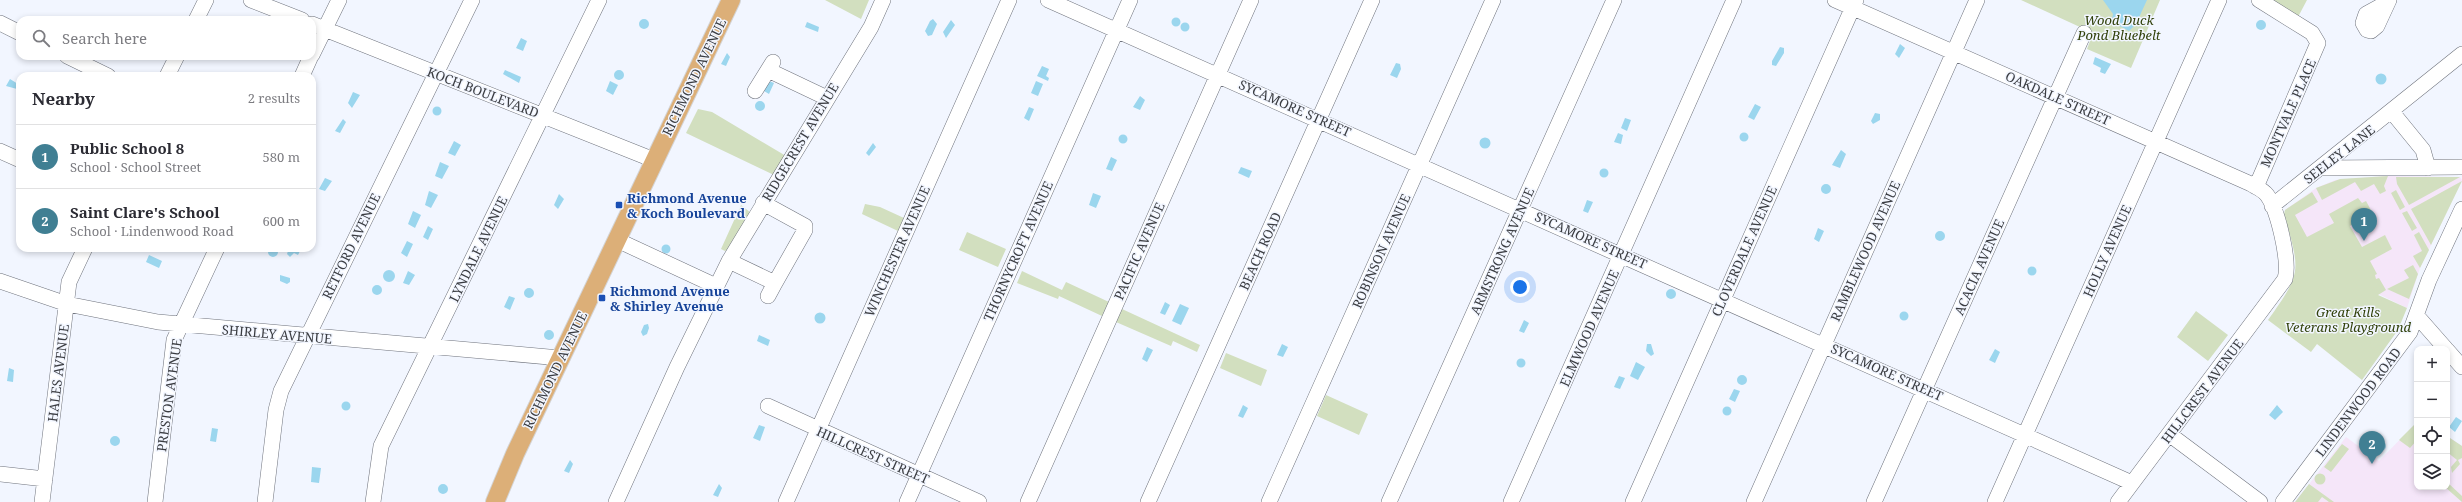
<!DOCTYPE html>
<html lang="en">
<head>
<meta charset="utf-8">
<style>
  body { margin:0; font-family:"Noto Serif",serif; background:#f2f2f3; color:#2b2b33 }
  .controls { position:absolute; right:12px; bottom:12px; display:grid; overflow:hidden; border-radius:8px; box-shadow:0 2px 6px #0003 }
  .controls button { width:36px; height:36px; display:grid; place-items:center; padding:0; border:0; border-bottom:1px solid #e1e1e2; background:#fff; color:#2b2b33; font:20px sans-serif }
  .you { position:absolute; left:1520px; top:287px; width:14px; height:14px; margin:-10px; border:3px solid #fff; border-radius:50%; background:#1a73e8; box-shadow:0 0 0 6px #1a73e833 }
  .badge { display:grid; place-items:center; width:26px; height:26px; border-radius:50%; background:#407f93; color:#fff; font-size:13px; font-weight:700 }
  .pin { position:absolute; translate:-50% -33px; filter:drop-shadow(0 1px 2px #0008) }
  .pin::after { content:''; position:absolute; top:21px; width:14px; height:12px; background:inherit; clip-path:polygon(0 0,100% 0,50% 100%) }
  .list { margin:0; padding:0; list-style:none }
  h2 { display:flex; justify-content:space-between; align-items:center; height:52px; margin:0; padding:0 16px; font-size:17px }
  h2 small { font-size:13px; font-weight:400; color:#7c7c81 }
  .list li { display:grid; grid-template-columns:26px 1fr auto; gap:12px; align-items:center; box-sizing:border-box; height:64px; padding:0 16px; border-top:1px solid #e1e1e2 }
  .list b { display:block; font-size:15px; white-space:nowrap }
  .list p { margin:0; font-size:13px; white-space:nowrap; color:#7c7c81 }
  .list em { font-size:13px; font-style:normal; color:#7c7c81 }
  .icon { flex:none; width:22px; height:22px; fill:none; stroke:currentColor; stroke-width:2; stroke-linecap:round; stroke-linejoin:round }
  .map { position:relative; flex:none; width:2462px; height:502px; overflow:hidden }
  .search { position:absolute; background:#fff; box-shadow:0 2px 6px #0003; left:16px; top:16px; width:300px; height:44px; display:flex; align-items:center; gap:10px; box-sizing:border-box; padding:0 14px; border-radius:12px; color:#7c7c81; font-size:15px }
  .panel { position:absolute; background:#fff; box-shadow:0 2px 6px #0003; left:16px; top:72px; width:300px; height:180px; border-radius:12px }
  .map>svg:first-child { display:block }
  .education { fill:#f5e6f9 }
  .green { fill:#d2dfbf }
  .water { fill:#9bd6ee }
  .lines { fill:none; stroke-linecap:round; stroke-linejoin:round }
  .minor-casing { stroke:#6f737d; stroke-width:16 }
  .major-casing { stroke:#d4d4d5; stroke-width:20 }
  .minor { stroke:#fff; stroke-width:15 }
  .major { stroke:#dcaf78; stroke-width:18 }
  .transit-dot { fill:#1a4fb4; stroke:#f2f6ff; stroke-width:1.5 }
  .labels { text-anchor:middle; stroke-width:3; stroke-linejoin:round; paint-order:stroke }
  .park-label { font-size:13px; font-style:italic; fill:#31410a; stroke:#f2f6ff }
  .street-label { font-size:13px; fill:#3a3c41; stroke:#f2f6ff }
  .transit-label { font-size:13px; font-weight:bold; fill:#164399; stroke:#f2f6ff; text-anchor:start }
</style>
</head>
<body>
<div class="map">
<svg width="2462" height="502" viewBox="0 0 2462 502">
  <rect width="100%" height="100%" fill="#f2f6ff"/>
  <path class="education" d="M2386,176L2460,177L2462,180L2420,268L2407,308L2297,254L2285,210L2316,188L2335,180Z
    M2417,422V487H2447V436L2462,446V502H2295L2346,437L2379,461Z"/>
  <path class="green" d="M825,0H869L861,19Z
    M2021,0H2160L2131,68L2087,49L2093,33Z
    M2272,0H2307L2298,17Z
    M698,109L712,112L786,156L776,176L686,133Z
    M2388,176L2384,186L2386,191L2380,194L2374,184L2361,191L2355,182L2322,200L2316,188L2340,179Z
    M2396,177H2460L2409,205L2397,184Z
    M2462,181L2431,245L2411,209Z
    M2396,190L2405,207L2400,210L2391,193Z
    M2312,192L2318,202L2295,215L2307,237L2334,223L2329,214L2358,198L2362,203L2366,201L2372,212L2350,226L2362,247L2385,235L2392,249L2370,261L2377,274L2375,275L2376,279L2379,278L2386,290L2378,295L2407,308L2398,330L2362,380L2317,344L2311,352L2268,320C2303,271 2300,271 2284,214L2285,210Z
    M865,204L880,207L904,218L898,231L862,214Z
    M741,205L751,213L731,248L725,251L721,249Z
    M2407,211L2417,228L2412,231L2402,213Z
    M967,232L1006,249L998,267L959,250Z
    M2419,232L2429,250L2420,268L2413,256L2422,251L2414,235Z
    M2413,265L2418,274L2409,299L2387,289L2409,278L2404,270Z
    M1022,271L1062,290L1066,282L1109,302L1102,316L1059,296L1058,299L1017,283Z
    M1122,309L1200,345L1197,352L1173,341L1171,346L1116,322Z
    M2196,311L2228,335L2208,361L2177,337Z
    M1226,353L1267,370L1261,386L1220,368Z
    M1326,395L1368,414L1359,435L1317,416Z
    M2417,422V440L2410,448L2399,440Z
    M2447,436L2462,446V458L2458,460L2460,464L2452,473L2451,467L2457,460L2447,452Z
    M2342,444L2349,449L2331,472L2324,467Z
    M2314.5 479a5.5 5.5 0 1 1 11 0a5.5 5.5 0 1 1-11 0Z
    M2447,482L2462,496V502L2445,487H2447Z
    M2309,484L2334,502H2329L2322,497L2318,502H2295Z"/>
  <path class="water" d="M2103,0H2147L2136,24L2129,31L2118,25H2111L2113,14Z
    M1171.5 22a4.5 4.5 0 1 1 9 0a4.5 4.5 0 1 1-9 0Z
    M639 24a5 5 0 1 1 10 0a5 5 0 1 1-10 0Z
    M933,19L937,24L932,35L928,36L925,31L930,21Z
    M951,20L955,25L946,38L943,32Z
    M2256 25a5 5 0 1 1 10 0a5 5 0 1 1-10 0Z
    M807,22L819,27L818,32L805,27Z
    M1180.5 27a4.5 4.5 0 1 1 9 0a4.5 4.5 0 1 1-9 0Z
    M521,38L527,41L523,51L516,48Z
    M1900,44L1905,48L1899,58L1895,54Z
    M1780,47L1784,48V53L1776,66L1772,65V61Z
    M727,53L730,57L726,66L721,64Z
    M2095,57L2111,64L2105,74L2100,72L2101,68L2093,64Z
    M1396,63L1400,64L1401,69L1397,78L1390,75Z
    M1042,66L1049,69L1046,76L1049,78L1048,81L1037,76Z
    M505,70L521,77L519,83L503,74Z
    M614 75a5 5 0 1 1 10 0a5 5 0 1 1-10 0Z
    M2375.5 79a5.5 5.5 0 1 1 11 0a5.5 5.5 0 1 1-11 0Z
    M10,79L18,84L17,89L6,86Z
    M610,81L618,85L613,95L606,91Z
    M769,81L774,83L769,94L764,91Z
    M1036,81L1043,84L1038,96L1031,93Z
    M353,92L360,95L352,108L348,103Z
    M1140,96L1145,100L1140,110L1133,107Z
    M755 106a5 5 0 1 1 10 0a5 5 0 1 1-10 0Z
    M1755,104L1761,107L1754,120L1748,117Z
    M432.5 111a4.5 4.5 0 1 1 9 0a4.5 4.5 0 1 1-9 0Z
    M1029,107L1034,109L1029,121L1024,118Z
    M1875,113L1880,114V120L1873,124L1871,121Z
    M1625,118L1631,120L1627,131L1621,128Z
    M343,119L346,122L340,133L335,131Z
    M1739.5 137a4.5 4.5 0 1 1 9 0a4.5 4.5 0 1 1-9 0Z
    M1618,133L1623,135L1621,144L1614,142Z
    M1118.5 139a4.5 4.5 0 1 1 9 0a4.5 4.5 0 1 1-9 0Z
    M1479.5 143a5.5 5.5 0 1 1 11 0a5.5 5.5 0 1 1-11 0Z
    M454,141L461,145L455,156L448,153Z
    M873,143L876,147L869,156L866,153Z
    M1841,150L1846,154L1840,168L1832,165Z
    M1111,157L1117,160L1112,171L1106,169Z
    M440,162L449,166L442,179L435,176Z
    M1241,167L1252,171L1249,178L1238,173Z
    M1599.5 173a4.5 4.5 0 1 1 9 0a4.5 4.5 0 1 1-9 0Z
    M325,178L332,181L325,191L319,189Z
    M1821 189a5 5 0 1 1 10 0a5 5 0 1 1-10 0Z
    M429,191L438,195L431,208L425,205Z
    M1093,193L1101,196L1096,208L1089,205Z
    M559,194L564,199L558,209L554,205Z
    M1587,200L1593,202L1588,213L1583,211Z
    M413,211L421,215L415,228L408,224Z
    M428,226L433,229L428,240L423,237Z
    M1818,228L1824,231L1819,242L1814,239Z
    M1935 236a5 5 0 1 1 10 0a5 5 0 1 1-10 0Z
    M407,241L413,244L407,257L401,253Z
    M661.5 249a4.5 4.5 0 1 1 9 0a4.5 4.5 0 1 1-9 0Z
    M268 252a5 5 0 1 1 10 0a5 5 0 1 1-10 0Z
    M289,248L301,249L298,255L294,253L290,257L287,254Z
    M149,255L162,261L159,268L146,262Z
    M2027.5 271a4.5 4.5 0 1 1 9 0a4.5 4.5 0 1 1-9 0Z
    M383 276a6 6 0 1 1 12 0a6 6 0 1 1-12 0Z
    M408,271L415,275L409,285L403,283Z
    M280,275L290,278V282L287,284L280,281Z
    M372 290a5 5 0 1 1 10 0a5 5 0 1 1-10 0Z
    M524 293a5 5 0 1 1 10 0a5 5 0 1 1-10 0Z
    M1666 294a5 5 0 1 1 10 0a5 5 0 1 1-10 0Z
    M509,296L515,298L510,310L504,307Z
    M1165,302L1170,305L1165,315L1160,313Z
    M1180,304L1189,308L1181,325L1172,321Z
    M1899.5 316a4.5 4.5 0 1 1 9 0a4.5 4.5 0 1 1-9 0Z
    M814.5 318a5.5 5.5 0 1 1 11 0a5.5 5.5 0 1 1-11 0Z
    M1524,320L1529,323L1524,333L1519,331Z
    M648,324L649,328L647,334L643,336L641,332L644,325Z
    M544 335a5 5 0 1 1 10 0a5 5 0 1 1-10 0Z
    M759,335L770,340L768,346L757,341Z
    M1282,344L1288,347L1283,357L1277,355Z
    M1647,344H1651L1654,354L1651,356L1646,351Z
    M1147,347L1153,350L1147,362L1142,359Z
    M1995,349L2000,352L1995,363L1989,360Z
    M1516.5 363a4.5 4.5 0 1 1 9 0a4.5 4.5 0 1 1-9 0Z
    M1636,362L1645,367L1638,380L1630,376Z
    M9,368L14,370L13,382L7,381Z
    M1737 380a5 5 0 1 1 10 0a5 5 0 1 1-10 0Z
    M1619,376L1625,378L1620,389L1614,387Z
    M1734,389L1740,391L1735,402L1729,399Z
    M341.5 406a4.5 4.5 0 1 1 9 0a4.5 4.5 0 1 1-9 0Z
    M1243,405L1248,408L1243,418L1238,416Z
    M2277,405L2283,412L2275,420L2269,415Z
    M1722.5 411a4.5 4.5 0 1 1 9 0a4.5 4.5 0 1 1-9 0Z
    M2456,417L2462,421L2455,432L2449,427Z
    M759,425L765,427L760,441L753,438Z
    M212,428L218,429L216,442L210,441Z
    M110 441a5 5 0 1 1 10 0a5 5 0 1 1-10 0Z
    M2376 446a5 5 0 1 1 10 0a5 5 0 1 1-10 0Z
    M570,460L573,464L569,473L564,471Z
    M312,467L321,468L319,483L311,482Z
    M438 489a5 5 0 1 1 10 0a5 5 0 1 1-10 0Z
    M719,484L722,488L718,497L713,495Z"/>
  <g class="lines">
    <g class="minor-casing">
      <path id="minor" d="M251,0L302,20
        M1048,0L2132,483
        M1835,0L2251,184C2256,187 2263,190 2267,195C2278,210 2290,261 2285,279L2118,502
        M2388,2L2366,14L2363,23L2367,30L2371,31L2377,26L2389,0
        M196,20L206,0
        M0,23L20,33
        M312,24L654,160
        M312,55L339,0
        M67,56L108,76
        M768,70L827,98
        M167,76L177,56
        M302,76L311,56
        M755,91L773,62
        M2392,112L2423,150L2428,168
        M0,151L20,160
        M2321,168L2462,167
        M2256,187L2318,43L2312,33L2259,0
        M2272,206L2462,54
        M617,240L716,286
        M729,261L775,283L805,230V226L763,203
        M0,281L67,304L158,322L560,358
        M768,296L775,283
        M2417,316L2446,349
        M2447,350L2462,367
        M768,406L979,502
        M2169,434L2260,502
        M0,474L45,479
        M42,502L69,282L85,248
        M155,502L174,340L217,248
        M265,502L276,410L281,391L472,0
        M373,502L381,446L599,0
        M616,502L677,367L729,261L871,27L883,0
        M786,502L1009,0
        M907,502L1130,0
        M1028,502L1251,0
        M1148,502L1372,0
        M1269,502L1493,0
        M1389,502L1614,0
        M1511,502L1734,0
        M1633,502L1856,0
        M1754,502L1977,0
        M1874,502L2084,33
        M1995,502L2219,0
        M2283,502L2410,332L2429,280L2462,209"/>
    </g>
    <g class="major-casing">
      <path id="major" d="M495,502L515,454L731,0"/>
    </g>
    <use href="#minor" class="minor"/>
    <use href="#major" class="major"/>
  </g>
  <g class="transit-dot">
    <rect x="615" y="201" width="8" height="8" rx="2"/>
    <rect x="598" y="294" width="8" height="8" rx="2"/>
  </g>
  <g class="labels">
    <g class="park-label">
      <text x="2119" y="25">Wood Duck<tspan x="2119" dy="15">Pond Bluebelt</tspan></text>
      <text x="2348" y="317">Great Kills<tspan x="2348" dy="15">Veterans Playground</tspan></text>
    </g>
    <g class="street-label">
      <text transform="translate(694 77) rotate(-64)" y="5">RICHMOND AVENUE</text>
      <text transform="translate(483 92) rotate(21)" y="5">KOCH BOULEVARD</text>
      <text transform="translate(2058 98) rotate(24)" y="5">OAKDALE STREET</text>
      <text transform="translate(1295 108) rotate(24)" y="5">SYCAMORE STREET</text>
      <text transform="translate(2288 113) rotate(-66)" y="5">MONTVALE PLACE</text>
      <text transform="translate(800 142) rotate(-59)" y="5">RIDGECREST AVENUE</text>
      <text transform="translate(2339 154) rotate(-38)" y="5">SEELEY LANE</text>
      <text transform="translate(1591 240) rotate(24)" y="5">SYCAMORE STREET</text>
      <text transform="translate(351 246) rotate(-64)" y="5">RETFORD AVENUE</text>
      <text transform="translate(478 249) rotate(-64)" y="5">LYNDALE AVENUE</text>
      <text transform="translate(897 251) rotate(-66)" y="5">WINCHESTER AVENUE</text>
      <text transform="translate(1018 251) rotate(-66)" y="5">THORNYCROFT AVENUE</text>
      <text transform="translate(1139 251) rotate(-66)" y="5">PACIFIC AVENUE</text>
      <text transform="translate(1260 251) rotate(-66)" y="5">BEACH ROAD</text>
      <text transform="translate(1381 251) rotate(-66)" y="5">ROBINSON AVENUE</text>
      <text transform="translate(1502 251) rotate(-66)" y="5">ARMSTRONG AVENUE</text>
      <text transform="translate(1744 251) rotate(-66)" y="5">CLOVERDALE AVENUE</text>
      <text transform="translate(1865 251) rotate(-66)" y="5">RAMBLEWOOD AVENUE</text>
      <text transform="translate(2107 251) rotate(-66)" y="5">HOLLY AVENUE</text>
      <text transform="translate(1979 267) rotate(-66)" y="5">ACACIA AVENUE</text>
      <text transform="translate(1589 328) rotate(-66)" y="5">ELMWOOD AVENUE</text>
      <text transform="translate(277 334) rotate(5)" y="5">SHIRLEY AVENUE</text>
      <text transform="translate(555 370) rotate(-64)" y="5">RICHMOND AVENUE</text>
      <text transform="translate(1887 372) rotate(24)" y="5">SYCAMORE STREET</text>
      <text transform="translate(58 373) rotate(-83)" y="5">HALES AVENUE</text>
      <text transform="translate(2202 391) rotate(-53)" y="5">HILLCREST AVENUE</text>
      <text transform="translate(169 395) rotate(-82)" y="5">PRESTON AVENUE</text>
      <text transform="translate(2358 402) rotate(-53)" y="5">LINDENWOOD ROAD</text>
      <text transform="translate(873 455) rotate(24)" y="5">HILLCREST STREET</text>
    </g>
    <g class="transit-label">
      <text x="627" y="203">Richmond Avenue<tspan x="627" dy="15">&amp; Koch Boulevard</tspan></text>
      <text x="610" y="296">Richmond Avenue<tspan x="610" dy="15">&amp; Shirley Avenue</tspan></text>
    </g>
  </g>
</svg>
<div class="controls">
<button>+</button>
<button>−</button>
<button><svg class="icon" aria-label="locate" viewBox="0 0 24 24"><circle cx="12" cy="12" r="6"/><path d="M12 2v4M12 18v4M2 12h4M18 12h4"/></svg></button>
<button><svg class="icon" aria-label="layers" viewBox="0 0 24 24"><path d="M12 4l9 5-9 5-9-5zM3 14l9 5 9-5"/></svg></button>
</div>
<div class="you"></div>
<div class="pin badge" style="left:2364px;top:241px">1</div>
<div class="pin badge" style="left:2372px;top:464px">2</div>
<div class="search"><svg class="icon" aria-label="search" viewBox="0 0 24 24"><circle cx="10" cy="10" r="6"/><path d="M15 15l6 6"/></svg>Search here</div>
<section class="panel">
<h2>Nearby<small>2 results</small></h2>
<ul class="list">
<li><span class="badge">1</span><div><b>Public School 8</b><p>School · School Street</p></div><em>580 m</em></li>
<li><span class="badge">2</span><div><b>Saint Clare's School</b><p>School · Lindenwood Road</p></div><em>600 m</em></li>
</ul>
</section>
</div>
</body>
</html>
